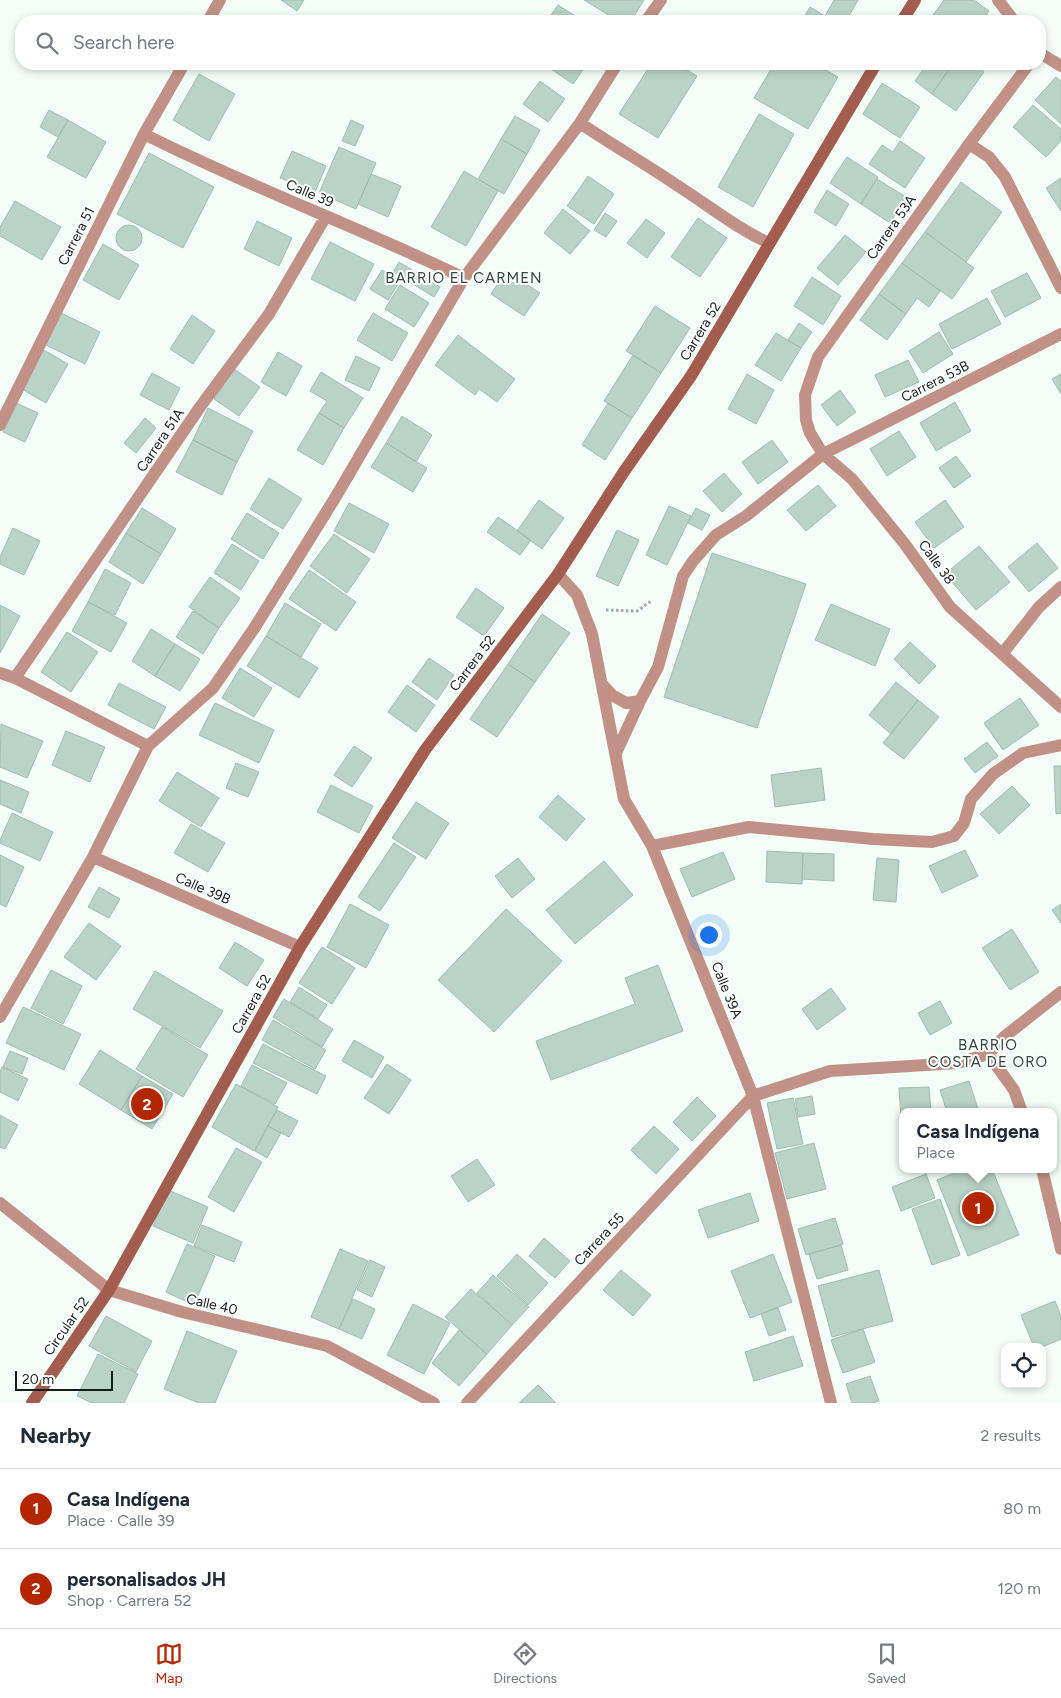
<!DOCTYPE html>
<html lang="en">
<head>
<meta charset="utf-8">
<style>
  body { margin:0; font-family:Figtree,sans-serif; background:#f2f2f3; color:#1f2937 }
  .controls { position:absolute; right:15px; bottom:15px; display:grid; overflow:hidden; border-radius:10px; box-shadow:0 2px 8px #0003 }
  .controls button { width:45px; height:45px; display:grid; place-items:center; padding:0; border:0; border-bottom:1px solid #e0e1e3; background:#fff; color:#1f2937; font:25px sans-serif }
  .scale { position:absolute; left:15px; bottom:12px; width:98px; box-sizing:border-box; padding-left:5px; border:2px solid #131d19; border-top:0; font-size:14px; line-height:18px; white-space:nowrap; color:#131d19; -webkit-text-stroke:4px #fff; paint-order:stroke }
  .you { position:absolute; left:708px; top:934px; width:18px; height:18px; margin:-12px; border:4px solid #fff; border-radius:50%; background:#1a73e8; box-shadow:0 0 0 8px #1a73e833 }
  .badge { display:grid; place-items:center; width:32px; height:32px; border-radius:50%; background:#b22600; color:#fff; font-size:16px; font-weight:700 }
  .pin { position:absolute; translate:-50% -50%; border:2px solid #fff; box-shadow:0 1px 5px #0006 }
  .popup { position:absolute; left:899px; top:1108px; width:158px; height:65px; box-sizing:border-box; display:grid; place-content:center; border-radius:10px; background:#fff; filter:drop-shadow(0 1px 4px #0005); font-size:16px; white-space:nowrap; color:#747a83 }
  .popup b { font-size:19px; color:#1f2937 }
  .popup::after { content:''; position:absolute; left:50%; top:100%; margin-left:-10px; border:10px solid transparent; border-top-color:#fff }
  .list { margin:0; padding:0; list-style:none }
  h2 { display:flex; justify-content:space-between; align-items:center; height:65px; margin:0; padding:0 20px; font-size:21px }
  h2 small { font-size:16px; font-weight:400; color:#747a83 }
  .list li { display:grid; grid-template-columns:32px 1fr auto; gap:15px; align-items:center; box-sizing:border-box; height:80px; padding:0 20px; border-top:1px solid #e0e1e3 }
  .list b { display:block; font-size:19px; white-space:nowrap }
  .list p { margin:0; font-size:16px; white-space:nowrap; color:#747a83 }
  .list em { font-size:16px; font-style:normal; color:#747a83 }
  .icon { flex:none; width:28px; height:28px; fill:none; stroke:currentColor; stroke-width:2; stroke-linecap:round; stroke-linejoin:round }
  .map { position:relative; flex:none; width:1061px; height:1403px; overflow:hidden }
  .search { position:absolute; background:#fff; box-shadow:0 2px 8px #0003; left:15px; right:15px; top:15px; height:55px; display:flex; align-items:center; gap:12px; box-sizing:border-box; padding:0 18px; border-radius:20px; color:#747a83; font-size:19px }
  .sheet { height:225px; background:#fff }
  nav { display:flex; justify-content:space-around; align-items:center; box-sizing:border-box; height:70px; border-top:1px solid #e0e1e3; background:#fff; font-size:14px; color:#747a83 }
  nav a { display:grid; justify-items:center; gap:2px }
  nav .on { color:#b22600 }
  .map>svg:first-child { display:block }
  .building { fill:#b9d3c8; stroke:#a2bbb0 }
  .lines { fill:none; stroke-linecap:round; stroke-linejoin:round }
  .path { stroke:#a1aba7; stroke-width:3; stroke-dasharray:2.5 2.5; stroke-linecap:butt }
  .street { stroke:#c29186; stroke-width:12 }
  .secondary { stroke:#a25d4e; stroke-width:12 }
  .labels { text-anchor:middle; stroke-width:4; stroke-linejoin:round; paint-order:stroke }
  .street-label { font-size:14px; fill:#131d19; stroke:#fff }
  .neighbourhood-label { font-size:15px; letter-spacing:1px; fill:#31463e; stroke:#fff }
</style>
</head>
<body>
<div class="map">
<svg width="1061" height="1403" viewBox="0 0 1061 1403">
  <rect width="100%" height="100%" fill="#f3fef9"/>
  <path class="building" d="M281,0H304L297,11Z
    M584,0H644L631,21H618Z
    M834,0H858L846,21H835L825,16Z
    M944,0H974L989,11L982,21H941L933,15Z
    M558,5L583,21H547Z
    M810,7L825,16L835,21H802Z
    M933,15L941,21H929Z
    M546,64H587L573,84L545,65Z
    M651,64H677L697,76L658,138L619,114Z
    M774,64H815L838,77L808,129L754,98Z
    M927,64H943L949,69L932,94L915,81Z
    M953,64H973L984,72L956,111L932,94Z
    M199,74L235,94L209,141L173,120Z
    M1056,77L1061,81V124L1035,100Z
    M540,81L565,99L548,122L523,104Z
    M882,83L920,107L900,138L863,114Z
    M1033,105L1061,129V141L1046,157L1013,127Z
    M49,110L68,120L58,137L40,127Z
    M759,114L794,134L753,207L718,187Z
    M515,116L540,130L527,154L501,139Z
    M68,120L106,142L86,178L47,157Z
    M351,120L364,126L355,146L342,141Z
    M501,139L527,154L504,194L478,179Z
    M900,141L925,158L905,188L869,164L882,145L893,152Z
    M339,147L376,163L356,209L319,193Z
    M292,151L326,166L315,192L280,178Z
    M149,153L214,187L183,248L117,214Z
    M847,157L878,177L861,204L830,183Z
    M464,171L498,191L466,246L431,227Z
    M371,174L401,186L388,217L358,204Z
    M588,176L614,194L594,224L567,206Z
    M1061,178V211L1046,188Z
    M877,179L906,197L890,223L861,204Z
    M961,182L1002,212L966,262L925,232Z
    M827,190L849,204L836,226L814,212Z
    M15,201L61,227L42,260L0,236V227Z
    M563,209L590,231L570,254L544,233Z
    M605,213L617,221L606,237L594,230Z
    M698,218L727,238L700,277L671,257Z
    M646,219L665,233L647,258L627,243Z
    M257,221L292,238L279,266L244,249Z
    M116 238a13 13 0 1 1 26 0a13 13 0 1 1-26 0Z
    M925,232L974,268L952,299L902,263Z
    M845,235L866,252L838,285L817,268Z
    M330,242L374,264L355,301L311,279Z
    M103,244L139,265L119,300L83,280Z
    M399,262L440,287L434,297L393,272Z
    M902,263L940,291L929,307L917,298L906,314L879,294Z
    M382,270L400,281L388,300L370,289Z
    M506,271L540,293L524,316L491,294Z
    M1027,273L1041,298L1005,317L991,291Z
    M812,277L841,296L823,325L794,306Z
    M400,285L429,303L414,327L385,309Z
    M879,294L906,314L887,340L860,320Z
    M987,298L1001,324L952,349L939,324Z
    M655,306L690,328L661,373L626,351Z
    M59,312L100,332L85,364L44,344Z
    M373,313L408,333L392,361L357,340Z
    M192,315L215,331L193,364L170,349Z
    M799,323L812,332L801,348L788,340Z
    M939,332L953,354L923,373L909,351Z
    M776,333L801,348L781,381L755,365Z
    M458,335L515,379L497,402L479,389L475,395L435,365Z
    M42,349L68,364L46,403L20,388Z
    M278,352L302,366L286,396L261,382Z
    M633,355L661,373L632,418L604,401Z
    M356,356L380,368L369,391L345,380Z
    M908,360L919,382L885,397L875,375Z
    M234,369L260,387L239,416L214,399Z
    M321,372L363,398L344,428L319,413L327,401L310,391Z
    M152,373L180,388L169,410L140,395Z
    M747,374L774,390L756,424L728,409Z
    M1061,374V394L1052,379Z
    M840,390L856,412L837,426L821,405Z
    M955,402L971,431L936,451L920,423Z
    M16,403L38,413L25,442L3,432Z
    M608,403L632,418L605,460L582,445Z
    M208,408L253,431L237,462L193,440Z
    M319,413L344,428L323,465L297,450Z
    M402,416L432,435L416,462L386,443Z
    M145,418L156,428L136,453L124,443Z
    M899,431L916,457L887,476L870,449Z
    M193,440L237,462L222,495L176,472Z
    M772,440L788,462L758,484L742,462Z
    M386,443L427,468L413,492L371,467Z
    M956,456L971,476L954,488L939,468Z
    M724,473L742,494L722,512L703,491Z
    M269,478L302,499L283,529L250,509Z
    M818,485L836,506L806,531L787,510Z
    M539,500L564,518L542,549L517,531Z
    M945,500L964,527L934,548L915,522Z
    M349,503L389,524L374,553L334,531Z
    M669,506L691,516L667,565L646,555Z
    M142,508L176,529L161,554L126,533Z
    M696,508L710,515L702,530L688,523Z
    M247,513L279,533L263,559L231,539Z
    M498,517L531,540L520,555L487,532Z
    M13,528L40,541L24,575L0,564V557Z
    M617,530L639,540L618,586L596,576Z
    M126,533L161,554L143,584L109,562Z
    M334,534L370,559L347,593L310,566Z
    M1037,543L1058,568L1029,592L1008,567Z
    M232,544L259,561L241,590L214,573Z
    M979,546L1010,582L976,610L945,574Z
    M712,553L806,584L757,728L664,697Z
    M105,569L131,583L115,615L88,602Z
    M309,570L356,602L336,631L289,599Z
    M210,577L240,598L219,628L189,607Z
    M476,588L504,608L484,636L456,617Z
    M88,602L127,623L111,652L72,631Z
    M285,603L321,624L301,657L266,636Z
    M831,604L890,629L875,666L815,640Z
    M0,605L20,616L0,653Z
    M193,611L219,628L203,654L176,637Z
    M542,614L570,633L535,682L508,664Z
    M151,629L175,644L155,676L132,661Z
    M67,632L98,652L71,692L41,672Z
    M266,636L318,668L299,698L247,666Z
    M910,642L936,666L919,684L894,659Z
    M175,644L200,659L180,691L155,676Z
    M429,658L454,675L437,700L412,682Z
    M508,664L535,682L497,737L470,719Z
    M240,668L272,688L254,717L222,698Z
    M896,682L918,700L891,734L869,715Z
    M119,683L166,707L154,729L108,705Z
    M407,685L435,705L416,732L388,712Z
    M1020,698L1039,725L1003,750L984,723Z
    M918,700L939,717L904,759L883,743Z
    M215,703L274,730L259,763L199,735Z
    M1,724L43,741L27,778L0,767Z
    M66,731L105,747L90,782L52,765Z
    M987,742L998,756L975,773L964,759Z
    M354,746L372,758L352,787L334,775Z
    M236,763L259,772L248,797L226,788Z
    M1054,766H1061V813L1056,814Z
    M821,768L825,800L775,807L771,775Z
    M177,772L219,798L201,827L159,801Z
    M0,780L29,792L21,813L0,804Z
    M331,785L373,806L359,833L317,812Z
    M1012,786L1030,805L999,834L980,814Z
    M558,795L585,819L566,841L539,817Z
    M416,802L449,823L426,859L392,838Z
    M12,813L53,832L40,861L0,843V840Z
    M191,824L225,843L208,872L174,853Z
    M394,843L416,857L380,911L358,897Z
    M965,850L978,876L942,893L929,866Z
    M767,851L803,853L802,884L766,882Z
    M723,852L735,879L692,897L680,869Z
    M803,853L834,854V881L802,879Z
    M0,855L24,867L6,907L0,904Z
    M518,858L535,879L512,898L495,876Z
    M877,858L899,860L896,902L873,900Z
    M604,861L633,895L575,944L546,910Z
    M99,887L120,899L109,918L88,907Z
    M350,904L389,925L366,968L327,947Z
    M1061,904V923L1052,910Z
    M506,909L562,961L494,1032L438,980Z
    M89,923L121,946L96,980L64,957Z
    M1012,929L1039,972L1010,990L982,948Z
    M235,942L264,960L247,986L219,968Z
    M322,947L355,968L332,1004L299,983Z
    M658,965L683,1031L551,1080L536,1041L635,1004L625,978Z
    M51,970L82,986L63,1024L31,1008Z
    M155,971L223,1011L200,1048L133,1009Z
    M299,987L327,1005L318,1019L290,1002Z
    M831,988L846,1009L817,1030L802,1009Z
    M284,999L333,1029L322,1047L273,1017Z
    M940,1001L952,1023L930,1035L918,1013Z
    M23,1007L81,1034L64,1070L6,1043Z
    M273,1020L326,1050L315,1069L262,1040Z
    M162,1027L208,1055L183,1097L136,1069Z
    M354,1040L384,1057L372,1078L342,1061Z
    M263,1044L326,1076L317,1094L253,1063Z
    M100,1050L142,1076L121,1110L79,1084Z
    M10,1051L28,1058L22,1074L3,1067Z
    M387,1064L411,1080L389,1114L364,1098Z
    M252,1065L287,1083L275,1104L241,1086Z
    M2,1067L28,1079L18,1101L0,1092V1072Z
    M142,1076L173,1094L152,1129L121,1110Z
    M969,1081L979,1112H947L940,1090Z
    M236,1084L278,1107L254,1151L212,1127Z
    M929,1087L931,1112H903V1118H901L899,1088Z
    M812,1096L815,1114L798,1117L795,1099Z
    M697,1097L716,1116L692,1141L673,1122Z
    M793,1098L803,1144L777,1149L767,1103Z
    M277,1110L298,1121L289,1137L268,1126Z
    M0,1115L18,1125L5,1149L0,1147Z
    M268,1126L281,1133L267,1158L255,1151Z
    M654,1126L679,1149L656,1174L631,1150Z
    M814,1143L826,1189L787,1199L775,1153Z
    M236,1148L262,1162L234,1212L208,1197Z
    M477,1159L495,1185L468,1202L451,1176Z
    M964,1169H992L1019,1235L968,1256L937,1180Z
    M926,1174L935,1198L901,1211L892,1187Z
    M168,1190L208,1207L193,1243L153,1226Z
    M750,1193L759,1221L708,1238L698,1210Z
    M940,1199L960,1255L932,1265L912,1209Z
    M835,1218L843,1244L806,1255L798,1229Z
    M202,1225L242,1242L234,1262L194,1246Z
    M544,1238L570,1261L555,1278L529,1256Z
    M187,1244L215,1256L194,1305L166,1292Z
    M841,1245L848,1270L817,1279L809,1254Z
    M340,1249L368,1261L339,1329L311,1317Z
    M517,1254L548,1283L528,1305L497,1276Z
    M773,1254L792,1302L750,1318L731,1271Z
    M370,1260L385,1267L372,1297L357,1290Z
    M621,1270L651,1295L633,1316L603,1290Z
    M879,1270L893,1321L832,1337L818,1286Z
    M493,1275L529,1307L512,1325L477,1293Z
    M471,1289L512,1325L487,1354L445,1317Z
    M353,1299L375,1309L362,1339L339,1329Z
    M1055,1301L1061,1316V1339L1042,1347H1034L1021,1315Z
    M413,1304L450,1323L424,1374L387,1355Z
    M778,1308L786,1330L769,1336L761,1314Z
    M106,1316L152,1341L136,1372L89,1346Z
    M863,1329L875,1362L843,1373L831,1340Z
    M459,1330L487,1354L459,1386L432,1363Z
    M187,1331L237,1351L215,1403H199L164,1389Z
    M793,1336L803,1366L754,1381L745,1352Z
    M98,1354L138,1374L124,1403H92L77,1396Z
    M870,1376L879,1401L872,1403H852L846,1384Z
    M538,1385L556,1403H519Z"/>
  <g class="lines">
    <path class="path" d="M606,610L637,611L651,601"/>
    <path class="street" d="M998,0L1014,21
      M208,21L220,0
      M646,21L661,0
      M1040,53L1061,66
      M1029,64L969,144L818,357L805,395L806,420L810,433L823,454L852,479L904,543L950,607L1061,707
      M580,123C612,145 646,164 678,186C708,205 736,228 769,243
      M144,134C249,187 359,227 464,278
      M969,144L989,157L1005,177L1061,288
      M0,425L144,134L184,64
      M558,574L577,595L592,634L624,799L652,846L753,1096L831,1403
      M1003,653L1039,607L1061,587
      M0,673L15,678L148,746
      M15,678L200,407L269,314L326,216
      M602,684L612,695L626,703L640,701
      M616,753L640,701L658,667L683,576L693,561L716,535L746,516L823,454L1061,334
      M652,846L749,827L873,839L932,842L954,836L964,823L971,799L993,774L1023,753L1061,745
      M93,857L300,947
      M0,1017L93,857L148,746L213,688L255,627L335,498L464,278L580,123L617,64
      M988,1054L1014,1090L1022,1112
      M1042,1169L1061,1249
      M0,1203L109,1290L182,1312L327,1346L434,1403
      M467,1403L753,1096L830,1071L958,1063L988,1054L1004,1037L1061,992"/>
    <path class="secondary" d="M902,21L915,0
      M32,1403L109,1290L300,947L425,750L558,574L623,473L691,376L876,64"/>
  </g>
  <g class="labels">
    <g class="street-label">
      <text transform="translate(310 193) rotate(23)" y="5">Calle 39</text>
      <text transform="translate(891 227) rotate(-55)" y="5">Carrera 53A</text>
      <text transform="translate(76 236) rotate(-63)" y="5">Carrera 51</text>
      <text transform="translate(700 331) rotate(-59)" y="5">Carrera 52</text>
      <text transform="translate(935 381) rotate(-27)" y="5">Carrera 53B</text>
      <text transform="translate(160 440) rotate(-56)" y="5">Carrera 51A</text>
      <text transform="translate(937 562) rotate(54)" y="5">Calle 38</text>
      <text transform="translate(472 663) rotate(-53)" y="5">Carrera 52</text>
      <text transform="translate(203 888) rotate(24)" y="5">Calle 39B</text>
      <text transform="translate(727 990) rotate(68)" y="5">Calle 39A</text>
      <text transform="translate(251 1004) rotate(-61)" y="5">Carrera 52</text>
      <text transform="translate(599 1239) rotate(-47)" y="5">Carrera 55</text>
      <text transform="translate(212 1304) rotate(13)" y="5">Calle 40</text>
      <text transform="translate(66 1326) rotate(-55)" y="5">Circular 52</text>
    </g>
    <g class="neighbourhood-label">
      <text x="464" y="283">BARRIO EL CARMEN</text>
      <text x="988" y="1050">BARRIO<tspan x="988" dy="17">COSTA DE ORO</tspan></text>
    </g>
  </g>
</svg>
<div class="controls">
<button><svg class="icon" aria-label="locate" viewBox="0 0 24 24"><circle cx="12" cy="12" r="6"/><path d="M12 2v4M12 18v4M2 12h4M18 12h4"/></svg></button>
</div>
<div class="scale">20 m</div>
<div class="you"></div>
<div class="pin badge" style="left:978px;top:1208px">1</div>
<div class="popup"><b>Casa Indígena</b>Place</div>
<div class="pin badge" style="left:147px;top:1104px">2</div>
<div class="search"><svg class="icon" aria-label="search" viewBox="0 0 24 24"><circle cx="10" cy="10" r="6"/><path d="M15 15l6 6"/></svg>Search here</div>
</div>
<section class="sheet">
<h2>Nearby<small>2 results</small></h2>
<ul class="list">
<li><span class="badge">1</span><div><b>Casa Indígena</b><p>Place · Calle 39</p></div><em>80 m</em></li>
<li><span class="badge">2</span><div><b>personalisados JH</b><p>Shop · Carrera 52</p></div><em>120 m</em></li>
</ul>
</section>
<nav>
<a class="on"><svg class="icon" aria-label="map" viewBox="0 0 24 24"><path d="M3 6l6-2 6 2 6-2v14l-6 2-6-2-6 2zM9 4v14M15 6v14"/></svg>Map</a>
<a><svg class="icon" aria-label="directions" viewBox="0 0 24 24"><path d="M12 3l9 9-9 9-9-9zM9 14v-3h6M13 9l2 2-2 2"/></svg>Directions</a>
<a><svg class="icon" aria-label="saved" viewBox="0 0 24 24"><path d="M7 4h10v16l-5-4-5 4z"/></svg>Saved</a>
</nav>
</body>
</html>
